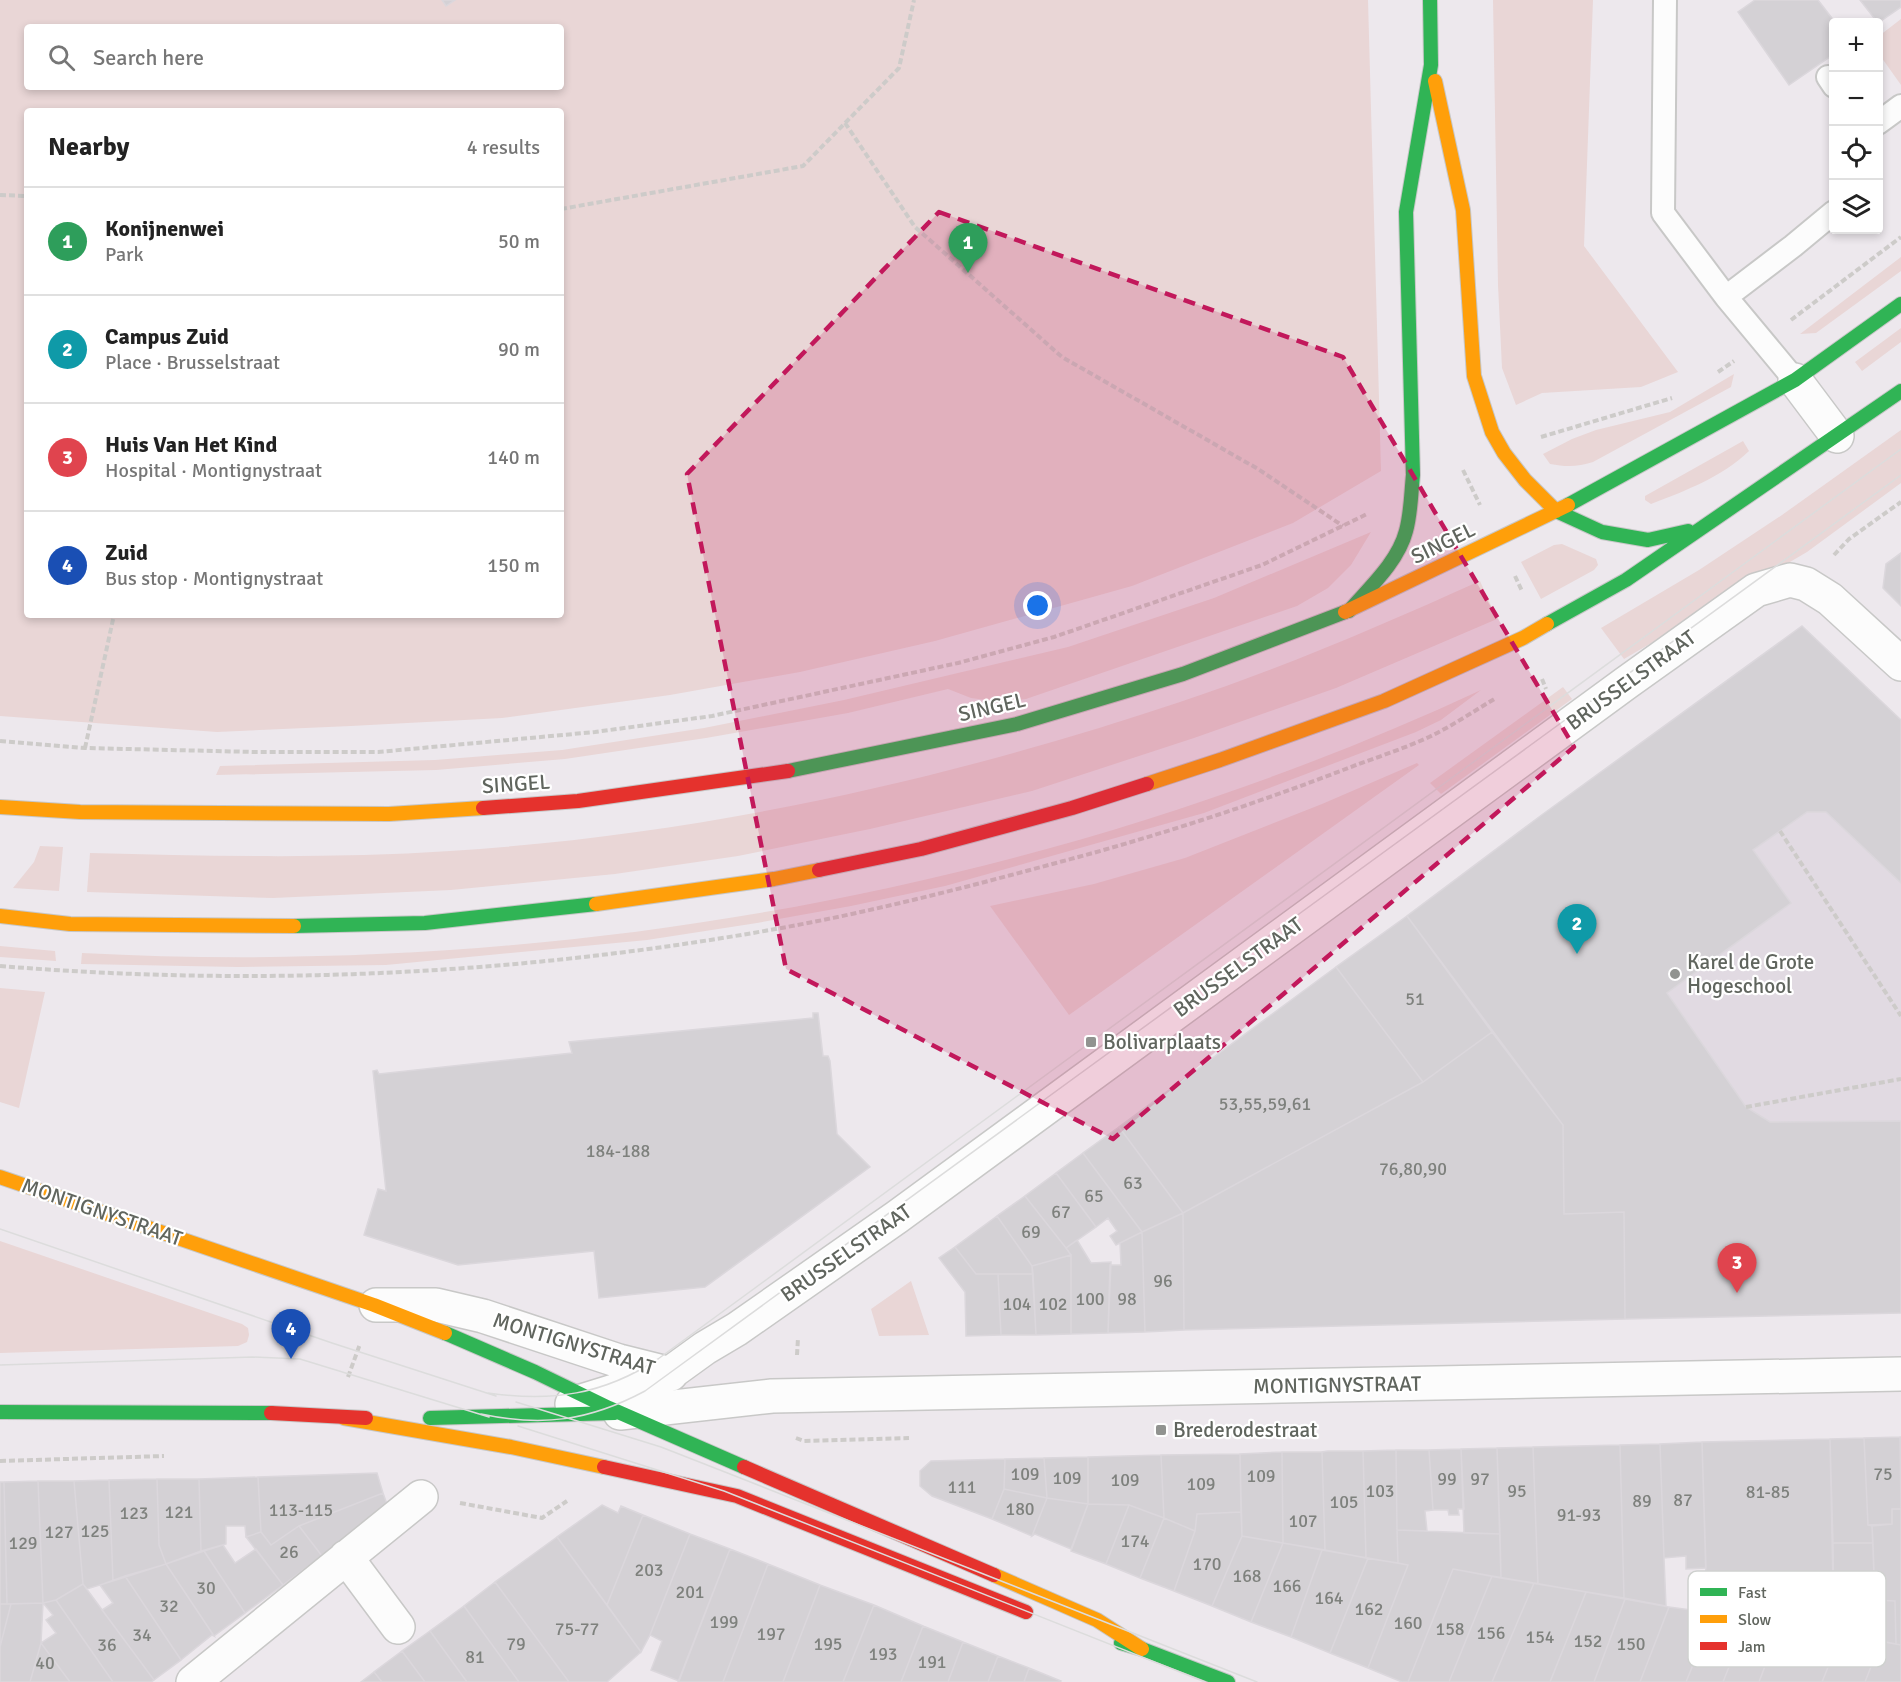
<!DOCTYPE html>
<html lang="en">
<head>
<meta charset="utf-8">
<style>
  body { margin:0; font-family:Signika,sans-serif; background:#f6f6f6; color:#222 }
  .controls { position:absolute; right:18px; top:18px; display:grid; overflow:hidden; border-radius:6px; box-shadow:0 3px 9px #0003 }
  .controls button { width:54px; height:54px; display:grid; place-items:center; padding:0; border:0; border-bottom:2px solid #e0e0e0; background:#fff; color:#222; font:30px sans-serif }
  .you { position:absolute; left:1038px; top:606px; width:21px; height:21px; margin:-15px; border:4px solid #fff; border-radius:50%; background:#1a73e8; box-shadow:0 0 0 9px #1a73e833 }
  .badge { display:grid; place-items:center; width:39px; height:39px; border-radius:50%; background:#b45309; color:#fff; font-size:20px; font-weight:700 }
  .pin { position:absolute; translate:-50% -50px; filter:drop-shadow(0 2px 3px #0008) }
  .pin::after { content:''; position:absolute; top:32px; width:21px; height:18px; background:inherit; clip-path:polygon(0 0,100% 0,50% 100%) }
  .list { margin:0; padding:0; list-style:none }
  h2 { display:flex; justify-content:space-between; align-items:center; height:78px; margin:0; padding:0 24px; font-size:26px }
  h2 small { font-size:20px; font-weight:400; color:#767676 }
  .list li { display:grid; grid-template-columns:39px 1fr auto; gap:18px; align-items:center; box-sizing:border-box; height:108px; padding:0 24px; border-top:2px solid #e0e0e0 }
  .list b { display:block; font-size:22px; white-space:nowrap }
  .list p { margin:0; font-size:20px; white-space:nowrap; color:#767676 }
  .list em { font-size:20px; font-style:normal; color:#767676 }
  .icon { flex:none; width:33px; height:33px; fill:none; stroke:currentColor; stroke-width:2; stroke-linecap:round; stroke-linejoin:round }
  .map { position:relative; flex:none; width:1901px; height:1682px; overflow:hidden }
  .search { position:absolute; background:#fff; box-shadow:0 3px 9px #0003; left:24px; top:24px; width:540px; height:66px; display:flex; align-items:center; gap:15px; box-sizing:border-box; padding:0 21px; border-radius:6px; color:#767676; font-size:22px }
  .panel { position:absolute; background:#fff; box-shadow:0 3px 9px #0003; left:24px; top:108px; width:540px; height:510px; border-radius:6px }
  .map>svg:first-child { display:block }
  .education { fill:#e1dae2 }
  .green { fill:#e9d6d6; fill-rule:evenodd }
  .building { fill:#d4d1d5; stroke:#dbd7dc; stroke-width:1.5 }
  .lines { fill:none; stroke-linecap:round; stroke-linejoin:round }
  .lane-casing { stroke:#c8c8c7; stroke-width:26 }
  .street-casing { stroke:#c8c8c7; stroke-width:36 }
  .fast-casing { stroke:#c7c7c7; stroke-width:16 }
  .slow-casing { stroke:#c7c7c7; stroke-width:16 }
  .jam-casing { stroke:#c7c7c7; stroke-width:16 }
  .path { stroke:#cdcbc9; stroke-width:4; stroke-dasharray:6 3; stroke-linecap:butt }
  .lane { stroke:#fcfcfc; stroke-width:22 }
  .street { stroke:#fcfcfc; stroke-width:33 }
  .fast { stroke:#30b455; stroke-width:14 }
  .slow { stroke:#ff9f0a; stroke-width:14 }
  .jam { stroke:#e5322d; stroke-width:14 }
  .tram { stroke:#dcdcdc; stroke-width:1.5 }
  .marked { fill:#c2185b; fill-opacity:0.2; stroke:#c2185b; stroke-width:4.5; stroke-dasharray:12 8; stroke-linejoin:round }
  .poi-dot { fill:#919390; stroke:#fff; stroke-width:2 }
  .labels { text-anchor:middle; stroke-width:4.5; stroke-linejoin:round; paint-order:stroke }
  .number-label { font-size:18px; fill:#7e817d }
  .street-label { font-size:21px; fill:#60655e; stroke:#fff }
  .poi-label { font-size:21px; fill:#60655e; stroke:#fff; text-anchor:start }
  .key { fill:#fff; stroke:#cfd1cf; stroke-width:1.5 }
  .key-label { font-size:16px; fill:#60655e }
</style>
</head>
<body>
<div class="map">
<svg width="1901" height="1682" viewBox="0 0 1901 1682">
  <rect width="100%" height="100%" fill="#ede8ed"/>
  <path class="education" d="M1901,720V1313L1625,1319L1624,1213L1563,1125L1407,916L1543,814Z"/>
  <path class="green" d="M0,0H1368L1381,471L1293,523L1132,586L935,641L800,672L670,695L502,718L351,726L217,732L0,716ZM27,27H561V87H27ZM27,111H561V615H27Z
    M1493,0H1593L1584,246L1678,372L1641,387L1542,393L1516,405L1502,368L1498,285Z
    M1901,19V85L1879,54V36Z
    M1901,257V271L1816,333L1800,334Z
    M1901,328V342L1862,371L1855,362Z
    M1734,374L1731,387L1593,462C1578,467 1566,467 1550,464L1543,454L1572,439L1596,430L1670,412Z
    M1901,430V483L1807,552L1624,659L1601,628L1699,570L1782,515Z
    M1743,441L1749,451C1722,477 1685,491 1651,504L1645,500V496Z
    M1371,532L1351,565L1328,588L1297,606L1026,699L1001,702L971,698L948,689L848,713L706,738L565,759L436,770L216,775L220,766L435,760L562,750L704,728L844,700L1068,647L1214,598Z
    M1562,544L1596,559L1598,565L1594,570L1541,599L1521,562L1554,545Z
    M1480,581L1497,619L1336,688L1194,738L1032,791L870,829L738,856L615,874L451,890L273,898L87,892L90,853C210,856 330,859 450,851C699,835 944,781 1180,702C1283,668 1382,625 1480,581Z
    M1563,687L1572,699L1441,794L1430,783Z
    M1481,690L1441,720L1416,732L1204,813L945,886L851,906L757,923L647,940L386,965L238,967L81,964L82,953C557,978 1048,891 1481,690Z
    M1417,763L1419,765L1069,1015L990,906L1094,884L1185,858L1322,804Z
    M40,846L63,847L59,891L13,888L34,862Z
    M0,946L55,951L56,961L0,957Z
    M0,988L45,992L19,1108L0,1102Z
    M0,1241L242,1324L248,1328L249,1335L247,1342L238,1346L0,1353Z
    M911,1281L929,1335L879,1336L871,1309Z"/>
  <path class="building" d="M442,0H455L446,6Z
    M1755,0H1818L1835,22L1834,54L1789,85L1738,12Z
    M1860,0H1901V7L1878,23Z
    M1901,553V606L1883,588L1886,564Z
    M1802,626L1901,720V883L1826,812H1807L1753,850L1791,903L1667,993L1746,1107L1770,1122L1901,1121V1313L1625,1319L1624,1212L1564,1214L1563,1125L1407,916L1543,814Z
    M1407,916L1492,1032L1423,1082L1336,967Z
    M1336,967L1423,1082L1183,1213L1119,1127Z
    M813,1013H818L823,1056H828L830,1061L837,1134L870,1167L705,1287L599,1298L594,1251L458,1265L364,1235L378,1189L386,1191L373,1071L377,1070L379,1074L572,1053L569,1042L813,1018Z
    M1492,1032L1563,1125L1564,1214L1624,1212L1625,1319L1184,1330L1183,1213L1423,1082Z
    M1119,1127L1183,1213L1142,1232L1083,1153Z
    M1083,1153L1142,1232L1116,1245L1110,1236L1117,1231L1108,1218L1096,1227L1056,1173Z
    M1056,1173L1096,1227L1066,1248L1025,1196Z
    M1025,1196L1066,1248L1071,1255L1032,1266L997,1216Z
    M1183,1213L1184,1330L1145,1332L1142,1232Z
    M997,1216L1032,1266L1033,1274H976L955,1247Z
    M1142,1232L1145,1332L1108,1333L1110,1265H1121L1120,1243Z
    M1077,1240L1091,1263L1111,1262L1108,1333L1071,1334V1255L1066,1248Z
    M955,1247L976,1274H998L1001,1335L966,1336L965,1292L939,1258Z
    M1071,1255V1334L1036,1335L1032,1266Z
    M998,1274H1033L1036,1335H1001Z
    M1900,1437H1901V1645L1896,1644L1895,1601L1875,1600L1872,1526L1892,1524V1509H1901Z
    M1900,1437L1901,1509H1892V1524L1868,1525L1864,1438Z
    M1864,1438L1868,1525L1872,1526L1873,1543H1833L1830,1439Z
    M1830,1439L1834,1633L1707,1613L1702,1442Z
    M1702,1442L1706,1568L1686,1569V1556L1664,1558L1660,1444Z
    M1660,1444L1664,1558L1666,1606L1624,1598L1620,1445Z
    M1620,1445L1624,1598L1538,1584L1533,1447Z
    M1533,1447L1538,1584L1501,1578L1497,1448Z
    M1497,1448L1500,1534L1464,1533L1461,1449Z
    M1461,1449L1464,1509H1458L1459,1515H1449L1448,1510H1433L1429,1450Z
    M1396,1450L1397,1530L1398,1563L1366,1558L1363,1451Z
    M1396,1450H1429L1433,1510L1425,1511L1427,1531L1397,1530Z
    M1328,1451H1363L1366,1558L1325,1550L1322,1452Z
    M1282,1452L1283,1543L1242,1536L1240,1454Z
    M1282,1452H1322L1325,1550L1283,1543Z
    M1240,1454L1241,1512L1197,1514L1195,1531L1164,1518L1161,1455Z
    M1161,1455L1164,1518L1129,1505L1088,1504V1457Z
    M1088,1457V1504L1047,1498L1044,1458Z
    M1044,1458L1047,1498L1004,1489L1005,1459Z
    M1005,1459L1004,1489L992,1519L932,1496L920,1486V1471L931,1461Z
    M377,1473L383,1493L299,1526L271,1545L261,1532L258,1477Z
    M258,1477L261,1532L246,1537L245,1526H226V1544L201,1551L199,1479Z
    M157,1479L159,1545L166,1564L113,1581L109,1480Z
    M157,1479H199L201,1551L166,1564L159,1545Z
    M109,1480L113,1581L87,1589L83,1584L74,1481Z
    M38,1481L43,1603L7,1604L4,1482Z
    M38,1481H74L83,1584L56,1600L43,1603Z
    M0,1482H4L7,1604H0Z
    M1004,1489L1047,1498L1032,1536L992,1519Z
    M383,1493L388,1507L322,1556L299,1526Z
    M1047,1498L1088,1504L1071,1549L1035,1534L1032,1536Z
    M1088,1504L1129,1505L1106,1564L1071,1551Z
    M602,1505L618,1513L621,1506L643,1515L607,1605L557,1537Z
    M1129,1505L1164,1518L1140,1578L1106,1564Z
    M1241,1512L1242,1536L1212,1606L1174,1591L1195,1531L1197,1514Z
    M643,1515L690,1534L650,1635L641,1652L607,1605Z
    M1164,1518L1195,1531L1174,1591L1140,1578Z
    M299,1526L322,1556L283,1585L246,1537L261,1532L271,1545Z
    M1397,1530L1500,1534L1501,1578L1453,1569L1408,1682H1402L1368,1668L1408,1565L1398,1563Z
    M690,1534L730,1549L679,1681L651,1670L662,1641L650,1635Z
    M1242,1536L1283,1543L1251,1622L1212,1606Z
    M557,1537L641,1652L607,1682H569L495,1582Z
    M1283,1543L1322,1550L1291,1637L1251,1622Z
    M1833,1543H1873L1875,1600L1895,1601L1896,1644L1834,1633Z
    M223,1545L235,1563L256,1549L283,1585L245,1613L204,1551Z
    M730,1549L768,1564L723,1682H678Z
    M1322,1550L1368,1558L1330,1653L1291,1637Z
    M204,1551L245,1613L214,1636L166,1564Z
    M1368,1558L1408,1565L1368,1668L1330,1653Z
    M166,1564L214,1636L212,1635L181,1660L125,1576Z
    M768,1564L820,1585L783,1682H723Z
    M1453,1569L1492,1576L1449,1682H1408Z
    M125,1576L181,1660L154,1680L102,1610L113,1603L100,1585Z
    M1492,1576L1534,1583L1492,1682H1449Z
    M495,1582L569,1682H519L464,1606Z
    M1534,1583L1586,1592L1550,1682H1492Z
    M83,1584L154,1680L151,1682H113L56,1600Z
    M820,1585L874,1605L843,1682H783Z
    M1586,1592L1625,1599L1594,1682H1550Z
    M1625,1599L1669,1607L1640,1682H1594Z
    M56,1600L113,1682H70L41,1643L56,1633L46,1620L53,1615L43,1603Z
    M43,1603L41,1643L30,1682H0V1647L11,1604Z
    M0,1604H11L0,1647Z
    M874,1605L923,1626L901,1682H843Z
    M464,1606L519,1682H467L430,1631Z
    M1669,1607L1714,1613L1686,1682H1640Z
    M1714,1613L1748,1619L1723,1682H1686Z
    M1748,1619L1781,1624L1759,1682H1723Z
    M1781,1624L1841,1635L1822,1682H1759Z
    M923,1626L963,1642L948,1682H901Z
    M430,1631L467,1682H425L402,1651Z
    M1841,1635L1881,1641L1865,1682H1822Z
    M1881,1641L1901,1645V1682H1865Z
    M963,1642L998,1656L988,1682H948Z
    M41,1643L70,1682H30Z
    M402,1651L425,1682H382L374,1672Z
    M998,1656L1029,1668L1024,1682H988Z
    M1029,1668L1061,1681L1060,1682H1024Z
    M374,1672L382,1682H361Z"/>
  <g class="lines">
    <g class="lane-casing">
      <path id="lane" d="M1665,0L1663,213L1726,297
        M1828,77L1834,86
        M1878,123L1901,106
        M1795,380L1726,297L1793,246L1834,212"/>
    </g>
    <g class="street-casing">
      <path id="street" d="M1795,380L1837,436
        M376,1305H436L483,1316L619,1361L671,1374
        M572,1404L669,1374L705,1348L737,1329L897,1217L1626,683L1756,590L1790,580L1806,584L1830,599L1901,664
        M620,1413L772,1396L1901,1374
        M346,1557L398,1627
        M193,1682L421,1497"/>
    </g>
    <g class="fast-casing">
      <path id="fast" d="M1568,505L1795,380L1901,304
        M1556,511L1602,532L1648,540L1688,531
        M1349,611C1369,588 1398,562 1406,531C1411,513 1411,494 1413,475L1406,212L1431,65L1430,0
        M1547,624L1626,580L1901,391
        M788,771L1017,724L1183,674L1345,612
        M294,926L425,923L596,904
        M445,1333L535,1372L609,1408L744,1467
        M0,1412L271,1413
        M430,1418L615,1413
        M1121,1643L1142,1649L1228,1682"/>
    </g>
    <g class="slow-casing">
      <path id="slow" d="M1435,81L1463,210L1474,376L1492,432L1504,453L1525,480L1556,511
        M1345,612L1568,505
        M1147,784L1220,760L1384,701L1523,638L1547,624
        M0,807L80,812L389,814L483,808
        M596,904L774,879L819,870
        M0,916L70,924L294,926
        M0,1177L374,1305L445,1333
        M344,1418L511,1447L604,1467
        M994,1575L1097,1620L1142,1649"/>
    </g>
    <g class="jam-casing">
      <path id="jam" d="M483,808L578,801L788,771
        M819,870L921,849L1072,808L1147,784
        M271,1413L366,1418
        M604,1467L737,1496L1026,1612
        M744,1467L994,1575"/>
    </g>
    <path class="path" d="M845,123L915,227L1062,357L1258,469L1343,526
      M0,195L27,196
      M561,209L803,166L899,68L914,0
      M1791,320L1901,237
      M1718,372L1734,361
      M1541,437L1672,398
      M1463,470L1480,505
      M1834,555L1849,539L1901,502
      M1515,576L1522,591
      M1542,679L1546,689
      M0,741L85,748L257,752H378L595,732L712,716L958,663L1054,637L1262,565L1367,514
      M85,748L114,615
      M1780,831L1901,1016
      M0,966C257,987 516,975 770,930C879,911 986,882 1093,853C1178,829 1260,802 1343,770C1371,759 1401,750 1429,737C1452,726 1474,711 1496,698
      M1746,1107L1901,1079
      M797,1355L798,1338
      M348,1377L360,1344
      M796,1438L804,1441L909,1438
      M0,1461L164,1456
      M460,1503L542,1518L567,1501"/>
    <use href="#lane" class="lane"/>
    <use href="#street" class="street"/>
    <use href="#fast" class="fast"/>
    <use href="#slow" class="slow"/>
    <use href="#jam" class="jam"/>
    <path class="tram" d="M0,1229L332,1343L496,1396
      M0,1365L253,1357L300,1359L489,1417
      M488,1393C552,1402 603,1395 658,1359L1901,449
      M516,1402L661,1447L730,1474L1257,1682
      M481,1414C542,1427 589,1421 645,1391L1901,475
      M518,1426L724,1491L1205,1682"/>
  </g>
  <path class="marked" d="M939,212L1343,357L1574,747L1113,1139L786,969L687,474Z"/>
  <g class="poi-dot">
    <circle cx="1675" cy="974" r="6"/>
    <rect x="1085" y="1036" width="12" height="12" rx="3"/>
    <rect x="1155" y="1424" width="12" height="12" rx="3"/>
  </g>
  <g class="labels">
    <g class="number-label">
      <text x="1415" y="1005">51</text>
      <text x="1265" y="1110">53,55,59,61</text>
      <text x="618" y="1157">184-188</text>
      <text x="1413" y="1175">76,80,90</text>
      <text x="1133" y="1189">63</text>
      <text x="1094" y="1202">65</text>
      <text x="1061" y="1218">67</text>
      <text x="1031" y="1238">69</text>
      <text x="1163" y="1287">96</text>
      <text x="1090" y="1305">100</text>
      <text x="1127" y="1305">98</text>
      <text x="1017" y="1310">104</text>
      <text x="1053" y="1310">102</text>
      <text x="1025" y="1480">109</text>
      <text x="1883" y="1480">75</text>
      <text x="1261" y="1482">109</text>
      <text x="1067" y="1484">109</text>
      <text x="1447" y="1485">99</text>
      <text x="1480" y="1485">97</text>
      <text x="1125" y="1486">109</text>
      <text x="1201" y="1490">109</text>
      <text x="962" y="1493">111</text>
      <text x="1380" y="1497">103</text>
      <text x="1517" y="1497">95</text>
      <text x="1768" y="1498">81-85</text>
      <text x="1683" y="1506">87</text>
      <text x="1642" y="1507">89</text>
      <text x="1344" y="1508">105</text>
      <text x="1020" y="1515">180</text>
      <text x="301" y="1516">113-115</text>
      <text x="179" y="1518">121</text>
      <text x="134" y="1519">123</text>
      <text x="1579" y="1521">91-93</text>
      <text x="1303" y="1527">107</text>
      <text x="95" y="1537">125</text>
      <text x="59" y="1538">127</text>
      <text x="1135" y="1547">174</text>
      <text x="23" y="1549">129</text>
      <text x="289" y="1558">26</text>
      <text x="1207" y="1570">170</text>
      <text x="649" y="1576">203</text>
      <text x="1247" y="1582">168</text>
      <text x="1287" y="1592">166</text>
      <text x="206" y="1594">30</text>
      <text x="690" y="1598">201</text>
      <text x="1329" y="1604">164</text>
      <text x="169" y="1612">32</text>
      <text x="1369" y="1615">162</text>
      <text x="724" y="1628">199</text>
      <text x="1408" y="1629">160</text>
      <text x="577" y="1635">75-77</text>
      <text x="1450" y="1635">158</text>
      <text x="1491" y="1639">156</text>
      <text x="771" y="1640">197</text>
      <text x="142" y="1641">34</text>
      <text x="1540" y="1643">154</text>
      <text x="1588" y="1647">152</text>
      <text x="516" y="1650">79</text>
      <text x="828" y="1650">195</text>
      <text x="1631" y="1650">150</text>
      <text x="107" y="1651">36</text>
      <text x="883" y="1660">193</text>
      <text x="475" y="1663">81</text>
      <text x="932" y="1668">191</text>
      <text x="45" y="1669">40</text>
    </g>
    <g class="street-label">
      <text transform="translate(1443 543) rotate(-26)" y="7">SINGEL</text>
      <text transform="translate(1631 680) rotate(-36)" y="7">BRUSSELSTRAAT</text>
      <text transform="translate(992 707) rotate(-13)" y="7">SINGEL</text>
      <text transform="translate(516 784) rotate(-4)" y="7">SINGEL</text>
      <text transform="translate(1238 967) rotate(-36)" y="7">BRUSSELSTRAAT</text>
      <text transform="translate(102 1212) rotate(19)" y="7">MONTIGNYSTRAAT</text>
      <text transform="translate(846 1253) rotate(-35)" y="7">BRUSSELSTRAAT</text>
      <text transform="translate(574 1344) rotate(17)" y="7">MONTIGNYSTRAAT</text>
      <text transform="translate(1337 1385) rotate(-1)" y="7">MONTIGNYSTRAAT</text>
    </g>
    <g class="poi-label">
      <text x="1687" y="969">Karel de Grote<tspan x="1687" dy="24">Hogeschool</tspan></text>
      <text x="1103" y="1049">Bolivarplaats</text>
      <text x="1173" y="1437">Brederodestraat</text>
    </g>
  </g>
  <rect x="1688" y="1571" width="198" height="96" rx="9" class="key"/>
  <rect x="1700" y="1588" width="27" height="8" fill="#30b455"/>
  <rect x="1700" y="1615" width="27" height="8" fill="#ff9f0a"/>
  <rect x="1700" y="1642" width="27" height="8" fill="#e5322d"/>
  <g class="key-label">
    <text x="1738" y="1598">Fast</text>
    <text x="1738" y="1625">Slow</text>
    <text x="1738" y="1652">Jam</text>
  </g>
</svg>
<div class="controls">
<button>+</button>
<button>−</button>
<button><svg class="icon" aria-label="locate" viewBox="0 0 24 24"><circle cx="12" cy="12" r="6"/><path d="M12 2v4M12 18v4M2 12h4M18 12h4"/></svg></button>
<button><svg class="icon" aria-label="layers" viewBox="0 0 24 24"><path d="M12 4l9 5-9 5-9-5zM3 14l9 5 9-5"/></svg></button>
</div>
<div class="you"></div>
<div class="pin badge" style="left:968px;top:273px;background:#2e9e5b">1</div>
<div class="pin badge" style="left:1577px;top:954px;background:#0f9aa8">2</div>
<div class="pin badge" style="left:1737px;top:1293px;background:#e0444e">3</div>
<div class="pin badge" style="left:291px;top:1359px;background:#1a4fb4">4</div>
<div class="search"><svg class="icon" aria-label="search" viewBox="0 0 24 24"><circle cx="10" cy="10" r="6"/><path d="M15 15l6 6"/></svg>Search here</div>
<section class="panel">
<h2>Nearby<small>4 results</small></h2>
<ul class="list">
<li><span class="badge" style="background:#2e9e5b">1</span><div><b>Konijnenwei</b><p>Park</p></div><em>50 m</em></li>
<li><span class="badge" style="background:#0f9aa8">2</span><div><b>Campus Zuid</b><p>Place · Brusselstraat</p></div><em>90 m</em></li>
<li><span class="badge" style="background:#e0444e">3</span><div><b>Huis Van Het Kind</b><p>Hospital · Montignystraat</p></div><em>140 m</em></li>
<li><span class="badge" style="background:#1a4fb4">4</span><div><b>Zuid</b><p>Bus stop · Montignystraat</p></div><em>150 m</em></li>
</ul>
</section>
</div>
</body>
</html>
